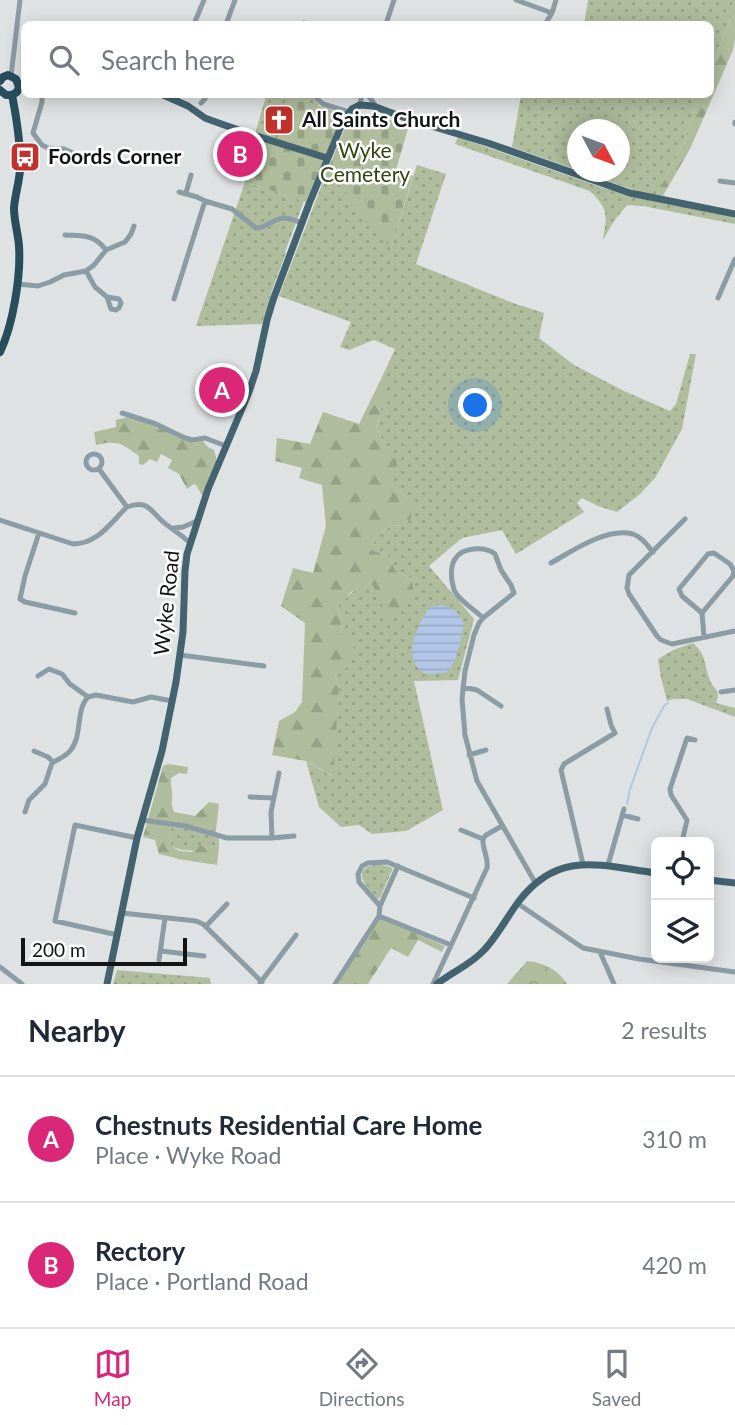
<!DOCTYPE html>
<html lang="en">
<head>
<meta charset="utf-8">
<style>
  body { margin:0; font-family:Lato,sans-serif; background:#f6f6f7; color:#1f2937 }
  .controls { position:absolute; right:21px; bottom:21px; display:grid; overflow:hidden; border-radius:10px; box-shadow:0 4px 18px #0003 }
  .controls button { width:63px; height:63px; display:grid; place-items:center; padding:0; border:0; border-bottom:2px solid #e0e1e3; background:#fff; color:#1f2937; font:35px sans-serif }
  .compass { position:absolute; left:567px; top:119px; width:63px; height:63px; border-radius:50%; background:#fff; box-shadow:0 4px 18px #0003; rotate:131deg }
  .scale { position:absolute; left:21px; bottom:18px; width:166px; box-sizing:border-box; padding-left:7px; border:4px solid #121414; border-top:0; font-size:19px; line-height:24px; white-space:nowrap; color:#121414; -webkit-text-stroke:5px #fff; paint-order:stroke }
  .you { position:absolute; left:476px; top:406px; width:24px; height:24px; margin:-18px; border:5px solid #fff; border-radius:50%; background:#1a73e8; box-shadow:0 0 0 10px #1a73e833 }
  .badge { display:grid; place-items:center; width:46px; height:46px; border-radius:50%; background:#db2777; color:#fff; font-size:23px; font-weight:700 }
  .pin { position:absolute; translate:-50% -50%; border:4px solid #fff; box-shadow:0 2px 7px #0006 }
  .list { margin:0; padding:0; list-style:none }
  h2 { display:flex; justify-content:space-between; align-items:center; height:91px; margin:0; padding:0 28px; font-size:30px }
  h2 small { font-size:23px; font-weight:400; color:#747a83 }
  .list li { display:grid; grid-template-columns:46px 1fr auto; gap:21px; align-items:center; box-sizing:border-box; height:126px; padding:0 28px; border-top:2px solid #e0e1e3 }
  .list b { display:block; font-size:26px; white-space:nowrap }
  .list p { margin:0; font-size:23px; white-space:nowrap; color:#747a83 }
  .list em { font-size:23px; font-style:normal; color:#747a83 }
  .icon { flex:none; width:38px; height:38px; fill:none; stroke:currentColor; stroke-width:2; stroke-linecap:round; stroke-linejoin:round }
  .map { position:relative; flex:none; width:735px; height:984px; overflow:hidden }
  .search { position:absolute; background:#fff; box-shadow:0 4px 18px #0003; left:21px; right:21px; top:21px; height:77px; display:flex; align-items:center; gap:18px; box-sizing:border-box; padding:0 24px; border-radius:10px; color:#747a83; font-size:26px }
  .sheet { height:343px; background:#fff }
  nav { display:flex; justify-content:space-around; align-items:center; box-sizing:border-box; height:98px; border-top:2px solid #e0e1e3; background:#fff; font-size:19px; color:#747a83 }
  nav a { display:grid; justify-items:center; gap:4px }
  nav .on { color:#db2777 }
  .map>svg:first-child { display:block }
  .grass { fill:url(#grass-dots) }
  .forest { fill:url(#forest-firs) }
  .cemetery { fill:url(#cemetery-stones) }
  .park { fill:url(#park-crowns) }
  .water { fill:url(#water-rules) }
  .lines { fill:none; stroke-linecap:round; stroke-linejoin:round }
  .stream { stroke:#b2c7e7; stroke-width:2 }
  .minor { stroke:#8b9ca4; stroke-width:5 }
  .major { stroke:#436370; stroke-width:7 }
  .highway { stroke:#284e5e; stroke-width:8 }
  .labels { text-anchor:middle; stroke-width:5; stroke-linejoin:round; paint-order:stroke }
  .poi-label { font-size:21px; font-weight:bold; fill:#121414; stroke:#fff; text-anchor:start }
  .park-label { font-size:21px; fill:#31440e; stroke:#fff }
  .street-label { font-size:21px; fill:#121414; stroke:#fff }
</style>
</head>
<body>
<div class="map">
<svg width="735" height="984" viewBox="0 0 735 984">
  <defs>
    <pattern id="grass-dots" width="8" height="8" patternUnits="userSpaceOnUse" patternTransform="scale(1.75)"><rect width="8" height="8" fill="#afbd9d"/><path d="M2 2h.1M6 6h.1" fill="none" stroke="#96a286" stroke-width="1.8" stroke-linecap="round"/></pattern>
    <pattern id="forest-firs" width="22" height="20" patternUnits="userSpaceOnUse" patternTransform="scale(1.75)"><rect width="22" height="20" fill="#afbd9d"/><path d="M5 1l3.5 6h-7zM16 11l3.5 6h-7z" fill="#96a286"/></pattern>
    <pattern id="cemetery-stones" width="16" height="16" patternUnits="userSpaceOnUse" patternTransform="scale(1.75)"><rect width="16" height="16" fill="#afbd9d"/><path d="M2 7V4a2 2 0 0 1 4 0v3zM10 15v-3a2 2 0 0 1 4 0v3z" fill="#96a286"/></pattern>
    <pattern id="park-crowns" width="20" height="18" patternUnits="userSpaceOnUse" patternTransform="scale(1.75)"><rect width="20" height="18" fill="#afbd9d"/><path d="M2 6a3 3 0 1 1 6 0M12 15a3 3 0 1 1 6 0" fill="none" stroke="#96a286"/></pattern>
    <pattern id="water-rules" width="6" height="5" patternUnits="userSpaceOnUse" patternTransform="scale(1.75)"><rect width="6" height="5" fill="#b2c7e7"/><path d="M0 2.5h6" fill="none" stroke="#98aac5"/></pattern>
  </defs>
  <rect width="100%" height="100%" fill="#dee2e2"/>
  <path class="grass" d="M588,0H732V15L711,69L710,24H584Z
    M285,94L309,95L319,104L318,106L292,97L282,143L255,134L266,96H282Z
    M521,95H700L683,144L655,197L581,172H620V130H578L577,170L512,147Z
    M458,137L603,188L735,218V224L643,206L627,205L614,221L603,240C607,214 609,210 590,191L455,144Z
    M417,165L446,174L416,264L513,303L544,313L539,338L574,365L624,391L670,411L676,404L690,354H696L682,429L655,478L639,495L617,512L598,506L582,498L577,503L584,512L516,554L502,530L462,538L429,566L474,619L458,680L414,681L443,810L406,831L372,834L359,825L341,827L319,807L306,761L332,776L339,693L335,672L342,621L337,607C363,578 374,581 411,578L396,571L389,557L372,550L377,534L392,526L402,525L411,501L391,485L385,449L377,427L386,382L381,379L395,349L374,340L349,350L340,347L351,322L279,296L328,169L391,248Z
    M245,182L304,201L285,252L286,253L272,290L262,324L196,326Z
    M693,643C706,655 704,662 709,678C712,689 722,689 716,703L735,708V717L687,699H673L667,701L661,678L658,659L673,650Z
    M173,821L216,830L215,837L219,839V845C202,848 188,855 171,846L170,834Z
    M380,864L393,868L380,898L377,899C365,885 348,867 380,864Z
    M117,970L210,978L211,984H113Z"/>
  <path class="forest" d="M732,0H735V39L733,50L690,149L661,199L655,197L683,144L700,95L710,94L711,69L732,15Z
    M381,379L387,382L377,427L385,449L398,457L391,485L411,501V519L402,525L392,526L377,534L372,550L389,557L396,571L411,578L415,598L388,617L371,582L351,592L337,607L342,621L340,635L348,639L356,651L346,669L335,672L339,693L333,776L306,761L272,755L279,721L295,712L302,702L305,623L281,606L293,568L313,573L326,526L322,485L299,478L302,468L275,461L277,438L310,444L323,412L359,424Z
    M128,417L166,430L202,440L208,447L214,450L217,461L205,491L202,495L196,485L194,484L187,489L179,474L168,468L172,460L161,454L157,462L150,459L143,465L139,464V456C121,443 118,440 96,445L94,432L116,427V420Z
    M168,764L188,767L187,774L179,773L171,778C170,784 172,786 172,792C173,801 170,802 174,812L195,816L209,802L219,804L216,830L173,821L170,834L171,846L179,851L192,852L200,845L205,848L219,845L217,865L178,859L172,857L159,854L155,840L143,837L163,766Z
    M378,917L445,946L442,952L418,940L408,957L391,948L368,984H338Z"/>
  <path class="cemetery" d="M292,97L343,114L306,202L245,182L259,139L281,145Z
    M358,113L367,114L409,125L396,170L413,176L391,249L328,169L348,121L352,115Z"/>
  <path class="park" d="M527,961C542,962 559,970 567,984H507Z"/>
  <path class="water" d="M440,605C453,607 458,612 464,624C460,640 459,659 447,672L432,674L423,673C419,669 414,664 413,658C409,642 421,619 430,607Z"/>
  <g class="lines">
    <path class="stream" d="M627,804L630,789L652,728L664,706L668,703"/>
    <path class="minor" d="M516,0L552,13
      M194,24L204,0
      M226,24L235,0
      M303,24L304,23
      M386,24L394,0
      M545,24L552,13L556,0
      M11,76L20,0
      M42,94V102L33,133L42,145L48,148L64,149L84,158L103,160
      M312,94L323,104L349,112
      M367,94L376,106
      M201,103L205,99L206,94
      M360,105L362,94
      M735,124V122
      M720,181L735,183
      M179,192L197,197L205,201L232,209L256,228C267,228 274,218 284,218C290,218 297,221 302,223
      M186,193L191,175
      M65,235C83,236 94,234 106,250
      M86,271L95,287L107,297
      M17,284L38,286L50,282L64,275L86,271L94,265L106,250L125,242L131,234L134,226
      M107,297L119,299L121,303L119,308L116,310L111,309Z
      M718,298L735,259
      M174,299L205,201
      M122,413L156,424L185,438L192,440L205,438L226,446
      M86 462a8 8 0 1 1 16 0a8 8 0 1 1-16 0Z
      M99,469L127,507
      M685,519L629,575L627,588L629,594L657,636L661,640L672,644L735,631
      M0,520L73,544C98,544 111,522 127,507C150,498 152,515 167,525C175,531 183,536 190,543
      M174,528L183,527L197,521
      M39,533L25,576L20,599L25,602L75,613
      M551,563C572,551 607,527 633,534C642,537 647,545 653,552
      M702,613L682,596L679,589L708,554L714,553L730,564L734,571L733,576L702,613L704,637
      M483,618C475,610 460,601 455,592C453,588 453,584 452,581C451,574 451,565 455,559C462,547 485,546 495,554L501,570L511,585L514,593L483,618L479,623L474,635L465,671L462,699L465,735L477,781L536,884
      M180,655L264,666
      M38,676L49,669L62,674L70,684L88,697
      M463,687L477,690L501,706
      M721,692L735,690
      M34,751L48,757L53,762
      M469,755L486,750
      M250,797L274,798
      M25,812L29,800L45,784L52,763C58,759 65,757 70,751C83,736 75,711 88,697L96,695L133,702L151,697L172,701
      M622,815L638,819
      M142,820L186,826L227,838H272L271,812L279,773
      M461,830L483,839L486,835L502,826
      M272,838L294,836
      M682,842L687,820L671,795L670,789L687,738L695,740
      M583,864L561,770L564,764L615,733L611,725L607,709
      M608,865L624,809
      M517,903L583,948L639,959L735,972
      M380,906L359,882L358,874L362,866L368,863L387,862L474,898
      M122,913L196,921L203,924L262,982
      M379,916L451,945
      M206,926L227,904
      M118,935L55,921L75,825L137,838
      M161,951L204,956
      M600,952L614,984
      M159,960L165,918
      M0,967L22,984
      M260,983L296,935
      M335,984L379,916L380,906L398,866
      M433,984L487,868C489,858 482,849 483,839"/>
    <path class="major" d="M161,94L188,106L205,118L213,121L250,134L327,158
      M709,880L735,883
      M107,984L137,838L162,751L176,682L183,632L185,571L187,554L208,489L249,392L256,371L267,320L273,300L309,204L344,119L352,109L360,105L373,106L411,120L488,143L630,193L735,214
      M437,984C453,971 471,965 485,949C498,935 507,917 519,901C559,849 602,866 656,873"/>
    <path class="highway" d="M0,81L3,77L8,75L16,79L19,87L17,92L12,95
      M0,90L6,95H12
      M0,352C13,325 21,276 19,246C18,233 14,221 14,208C15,195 19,183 20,170C21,145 17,120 12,95"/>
  </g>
  <defs>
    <g id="church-square" transform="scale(1.575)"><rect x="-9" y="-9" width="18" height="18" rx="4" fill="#c0322b" stroke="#fff"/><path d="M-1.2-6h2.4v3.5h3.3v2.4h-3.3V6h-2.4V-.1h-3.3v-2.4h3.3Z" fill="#fff"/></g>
    <g id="bus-square" transform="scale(1.575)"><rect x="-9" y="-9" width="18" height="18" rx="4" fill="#c0322b" stroke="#fff"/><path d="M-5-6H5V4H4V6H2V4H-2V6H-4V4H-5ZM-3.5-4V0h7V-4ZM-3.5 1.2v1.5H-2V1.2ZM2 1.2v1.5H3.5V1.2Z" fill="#fff"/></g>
  </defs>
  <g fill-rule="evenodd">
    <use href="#church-square" x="279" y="120"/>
    <use href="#bus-square" x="25" y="157"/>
  </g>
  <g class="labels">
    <g class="poi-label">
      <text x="302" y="127">All Saints Church</text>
      <text x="48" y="164">Foords Corner</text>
    </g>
    <g class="park-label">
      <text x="365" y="158">Wyke<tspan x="365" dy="24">Cemetery</tspan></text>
    </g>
    <g class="street-label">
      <text transform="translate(167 603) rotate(-84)" y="7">Wyke Road</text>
    </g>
  </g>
</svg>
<div class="controls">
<button><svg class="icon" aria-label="locate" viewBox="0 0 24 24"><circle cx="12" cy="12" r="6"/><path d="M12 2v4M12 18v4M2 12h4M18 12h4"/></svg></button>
<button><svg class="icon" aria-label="layers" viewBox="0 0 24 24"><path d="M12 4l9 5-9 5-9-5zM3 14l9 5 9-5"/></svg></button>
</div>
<svg class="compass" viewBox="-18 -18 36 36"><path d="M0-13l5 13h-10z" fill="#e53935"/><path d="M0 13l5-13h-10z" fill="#747a83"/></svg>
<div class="scale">200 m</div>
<div class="you"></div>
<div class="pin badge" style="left:222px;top:390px">A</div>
<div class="pin badge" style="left:240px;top:154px">B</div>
<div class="search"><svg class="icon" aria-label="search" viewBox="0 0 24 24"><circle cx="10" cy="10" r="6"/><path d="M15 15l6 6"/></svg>Search here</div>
</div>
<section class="sheet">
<h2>Nearby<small>2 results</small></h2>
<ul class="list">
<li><span class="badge">A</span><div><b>Chestnuts Residential Care Home</b><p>Place · Wyke Road</p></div><em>310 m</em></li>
<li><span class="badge">B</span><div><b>Rectory</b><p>Place · Portland Road</p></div><em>420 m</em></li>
</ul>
</section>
<nav>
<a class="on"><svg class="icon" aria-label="map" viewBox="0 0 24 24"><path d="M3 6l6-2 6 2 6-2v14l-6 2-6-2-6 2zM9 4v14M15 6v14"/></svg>Map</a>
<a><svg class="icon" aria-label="directions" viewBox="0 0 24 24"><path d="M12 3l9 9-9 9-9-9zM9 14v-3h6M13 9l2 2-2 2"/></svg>Directions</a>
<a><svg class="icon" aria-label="saved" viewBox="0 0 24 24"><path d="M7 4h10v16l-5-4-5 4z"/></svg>Saved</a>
</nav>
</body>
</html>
